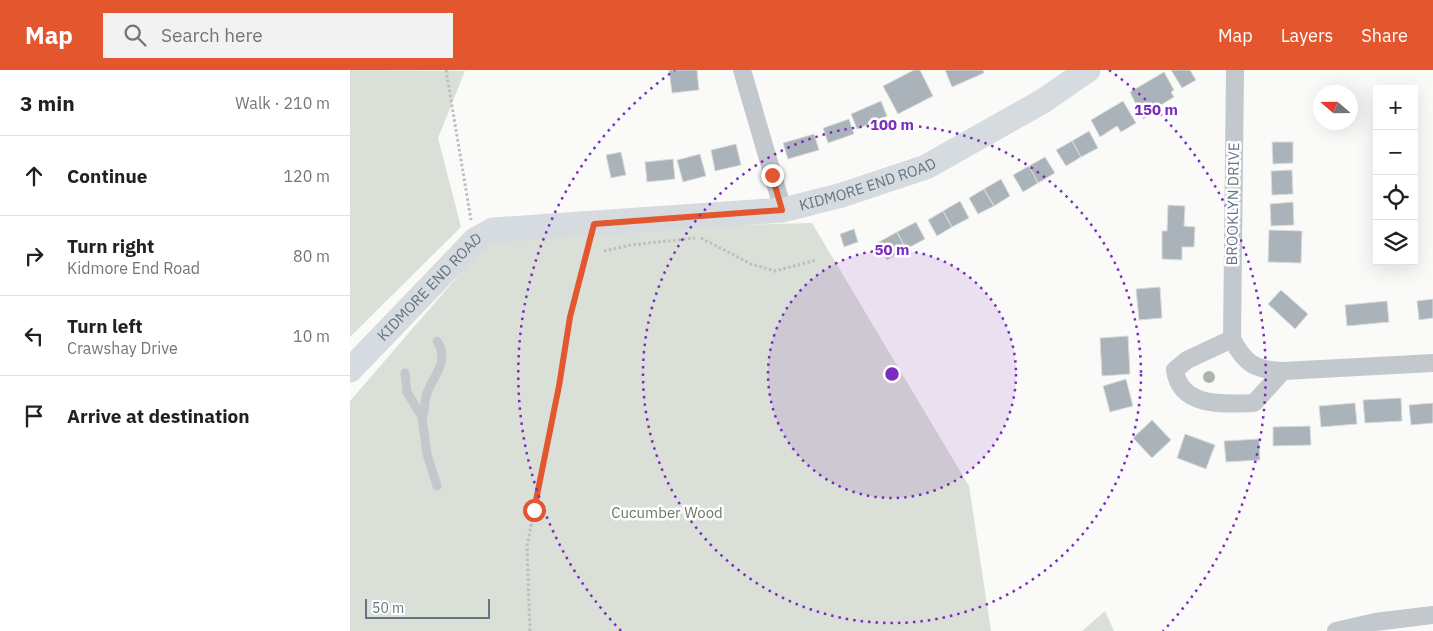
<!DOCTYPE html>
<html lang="en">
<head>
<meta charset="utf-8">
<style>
  body { margin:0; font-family:"IBM Plex Sans",sans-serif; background:#f2f2f2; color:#202124 }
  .controls { position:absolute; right:15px; top:15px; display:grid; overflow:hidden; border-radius:0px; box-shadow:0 5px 20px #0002 }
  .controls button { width:45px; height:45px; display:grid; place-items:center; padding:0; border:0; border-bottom:1px solid #e0e0e0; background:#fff; color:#202124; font:25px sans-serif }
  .compass { position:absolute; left:963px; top:15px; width:45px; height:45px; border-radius:50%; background:#fff; box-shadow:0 5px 20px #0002; rotate:290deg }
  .scale { position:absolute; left:15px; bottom:12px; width:125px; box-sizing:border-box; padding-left:5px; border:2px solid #657683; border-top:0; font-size:14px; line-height:18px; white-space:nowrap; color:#657683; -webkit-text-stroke:4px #fff; paint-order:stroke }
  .stop { position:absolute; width:15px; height:15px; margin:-11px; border:4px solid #e4572e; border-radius:50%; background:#fff }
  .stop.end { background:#e4572e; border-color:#fff; box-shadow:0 1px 5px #0008 }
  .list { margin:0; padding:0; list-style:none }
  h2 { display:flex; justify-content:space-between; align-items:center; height:65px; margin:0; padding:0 20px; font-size:21px }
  h2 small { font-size:16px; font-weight:400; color:#757577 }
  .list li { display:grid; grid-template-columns:32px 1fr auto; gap:15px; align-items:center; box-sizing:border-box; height:80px; padding:0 20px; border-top:1px solid #e0e0e0 }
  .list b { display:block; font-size:19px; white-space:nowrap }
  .list p { margin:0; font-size:16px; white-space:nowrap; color:#757577 }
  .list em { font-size:16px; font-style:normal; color:#757577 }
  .icon { flex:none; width:28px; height:28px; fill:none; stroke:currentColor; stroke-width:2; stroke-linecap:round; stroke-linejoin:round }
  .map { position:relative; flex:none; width:1083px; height:561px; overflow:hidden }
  header { display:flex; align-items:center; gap:30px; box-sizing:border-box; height:70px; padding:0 25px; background:#e4572e; color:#fff }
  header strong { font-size:24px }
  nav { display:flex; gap:28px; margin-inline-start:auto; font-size:18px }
  .search { width:350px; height:45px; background:#f2f2f2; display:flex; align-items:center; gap:12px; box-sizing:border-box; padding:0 18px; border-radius:0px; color:#757577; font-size:19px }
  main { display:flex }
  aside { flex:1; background:#fff }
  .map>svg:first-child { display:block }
  .green { fill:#dadfd7 }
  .building { fill:#aab3b9; stroke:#dcdcda }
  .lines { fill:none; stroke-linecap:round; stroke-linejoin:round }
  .path { stroke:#bbbfc2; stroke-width:3; stroke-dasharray:2.5 2.5; stroke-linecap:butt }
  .lane { stroke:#c3c8cc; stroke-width:9 }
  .street { stroke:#c3c8cc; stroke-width:18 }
  .secondary { stroke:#d6dbdf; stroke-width:25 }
  .tree { fill:#aab4a7 }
  .route { stroke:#e4572e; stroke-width:6 }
  .ring { fill:none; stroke:#7b2cbf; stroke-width:2.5; stroke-dasharray:2.5 5 }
  .labels { text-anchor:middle; stroke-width:5; stroke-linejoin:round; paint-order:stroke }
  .street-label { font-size:15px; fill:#657683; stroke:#fff }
  .park-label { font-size:15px; fill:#687a64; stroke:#fff }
  .centre { fill:#7b2cbf; stroke:#fff; stroke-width:2.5 }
  .ring-label { font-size:15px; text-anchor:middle; font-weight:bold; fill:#7b2cbf; stroke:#fff; stroke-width:5; stroke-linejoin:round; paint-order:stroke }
</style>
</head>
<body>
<header>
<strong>Map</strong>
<div class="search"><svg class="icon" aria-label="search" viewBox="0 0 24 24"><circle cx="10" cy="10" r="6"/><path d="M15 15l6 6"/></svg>Search here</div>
<nav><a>Map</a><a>Layers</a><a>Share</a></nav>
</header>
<main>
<aside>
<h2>3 min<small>Walk · 210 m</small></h2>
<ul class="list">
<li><svg class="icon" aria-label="ahead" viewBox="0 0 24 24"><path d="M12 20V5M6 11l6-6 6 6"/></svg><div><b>Continue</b></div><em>120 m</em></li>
<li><svg class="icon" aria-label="right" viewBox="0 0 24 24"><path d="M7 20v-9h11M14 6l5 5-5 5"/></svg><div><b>Turn right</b><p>Kidmore End Road</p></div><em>80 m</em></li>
<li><svg class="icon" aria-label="left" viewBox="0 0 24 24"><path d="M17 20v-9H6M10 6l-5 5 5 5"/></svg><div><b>Turn left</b><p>Crawshay Drive</p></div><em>10 m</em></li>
<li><svg class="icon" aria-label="arrive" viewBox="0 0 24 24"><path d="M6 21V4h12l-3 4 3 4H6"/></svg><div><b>Arrive at destination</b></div></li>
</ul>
</aside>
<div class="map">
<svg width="1083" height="561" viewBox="0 0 1083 561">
  <rect width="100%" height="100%" fill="#fafaf8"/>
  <path class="green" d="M0,0L115,1L88,68L111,157L0,267Z
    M462,153L619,416L641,561H0V331L126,185L146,168L243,159Z
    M755,541L764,561H732Z"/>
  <path class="building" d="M319,0H347L349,20L322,23Z
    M564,0H570L583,26L548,44L533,16Z
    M595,0H633L634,3L602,17Z
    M821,0H840L846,10L832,18Z
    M814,2L824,20L821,22L824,27L801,41L803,44L793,49L780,22Z
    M531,31L537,46L507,59L501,44Z
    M773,31L786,53L771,62L767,56L750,67L741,50Z
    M499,49L504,64L478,73L473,58Z
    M739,61L748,78L731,87L722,71Z
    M464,64L469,80L438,89L433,73Z
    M722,71L731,87L716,96L706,80Z
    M922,72H943V93L923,94Z
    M386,74L391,95L365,101L361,80Z
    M271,82L276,105L261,108L256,85Z
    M350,84L356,106L333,112L327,90Z
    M695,87L705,103L688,113L679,96Z
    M323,89L325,109L297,112L295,92Z
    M679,96L688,113L673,122L663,105Z
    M942,100L943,124L922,125L921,101Z
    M651,109L660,126L644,136L634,119Z
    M634,119L644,136L628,144L619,128Z
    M610,131L619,148L602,157L593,141Z
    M943,132L944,155L921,156L920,134Z
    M818,135L835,136L834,156L845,157L844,177H832V190L812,189V161H817Z
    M593,141L602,157L587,166L578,150Z
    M566,152L575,169L556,179L547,162Z
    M504,159L508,172L494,177L490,164Z
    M919,160L952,161L951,193L918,192Z
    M547,162L556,179L537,190L527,173Z
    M810,217L812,248L789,250L786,219Z
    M931,220L958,244L945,259L918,234Z
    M1083,229V248L1069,250L1067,231Z
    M1037,231L1039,252L997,256L995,235Z
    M778,266L780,304L752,306L750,268Z
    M776,309L783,336L760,342L753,316Z
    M1051,328L1052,351L1015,353L1013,330Z
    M1005,333L1007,354L971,357L969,336Z
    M1083,333V353L1061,355L1059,335Z
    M802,350L821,370L802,388L783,368Z
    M960,356L961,375L923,376V357Z
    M835,364L865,375L856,399L827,388Z
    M909,369L910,390L876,392L874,371Z"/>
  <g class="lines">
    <path class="path" d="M96,0L121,150
      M351,168L401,194L425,201L467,190
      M254,181L281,175L345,168
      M180,561L177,476L209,316L220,247L239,174"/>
    <path class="lane" d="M55,303L57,322L72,347L77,384L87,416
      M72,347C76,339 74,331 77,323C84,304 100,292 87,271"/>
    <path class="street" d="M392,0L433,140
      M885,0L882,269C895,294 905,300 933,301L1083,293
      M882,269L837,290L825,300C830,338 875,334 904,333L933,301
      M986,561L1025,552L1083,545"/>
    <path class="secondary" id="s1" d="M0,300L125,170L143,160L433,140L492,125L576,97L693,31L738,0"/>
  </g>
  <circle class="tree" cx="859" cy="307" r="6"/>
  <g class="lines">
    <path class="route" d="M184,440L209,316L220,247L244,154L432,140L422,105"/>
  </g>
  <circle cx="542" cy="304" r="124" fill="#7b2cbf" fill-opacity=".12"/>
  <g class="ring">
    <circle cx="542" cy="304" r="124"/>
    <circle cx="542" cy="304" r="249"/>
    <path d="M271 561A373 373 0 0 1 325 0M759 0A373 373 0 0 1 813 561"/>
  </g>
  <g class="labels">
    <g class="street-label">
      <text dy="5" stroke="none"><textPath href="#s1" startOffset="580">KIDMORE END ROAD</textPath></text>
      <text transform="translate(883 134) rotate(-89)" y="5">BROOKLYN DRIVE</text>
      <text dy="5" stroke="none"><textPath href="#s1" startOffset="115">KIDMORE END ROAD</textPath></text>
    </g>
    <g class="park-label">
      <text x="317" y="448">Cucumber Wood</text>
    </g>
  </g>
  <circle cx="542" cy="304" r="8" class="centre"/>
  <g class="ring-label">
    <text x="806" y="45">150 m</text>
    <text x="542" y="60">100 m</text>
    <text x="542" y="185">50 m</text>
  </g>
</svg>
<div class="controls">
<button>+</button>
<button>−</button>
<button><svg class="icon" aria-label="locate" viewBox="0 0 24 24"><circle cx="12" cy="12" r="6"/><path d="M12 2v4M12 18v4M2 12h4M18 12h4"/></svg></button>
<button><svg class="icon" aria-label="layers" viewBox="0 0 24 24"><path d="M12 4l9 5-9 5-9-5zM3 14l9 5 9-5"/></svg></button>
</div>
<svg class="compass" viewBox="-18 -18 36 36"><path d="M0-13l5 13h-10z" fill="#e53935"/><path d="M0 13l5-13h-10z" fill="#757577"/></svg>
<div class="scale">50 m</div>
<div class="stop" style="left:184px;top:440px"></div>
<div class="stop end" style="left:422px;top:105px"></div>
</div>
</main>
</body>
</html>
